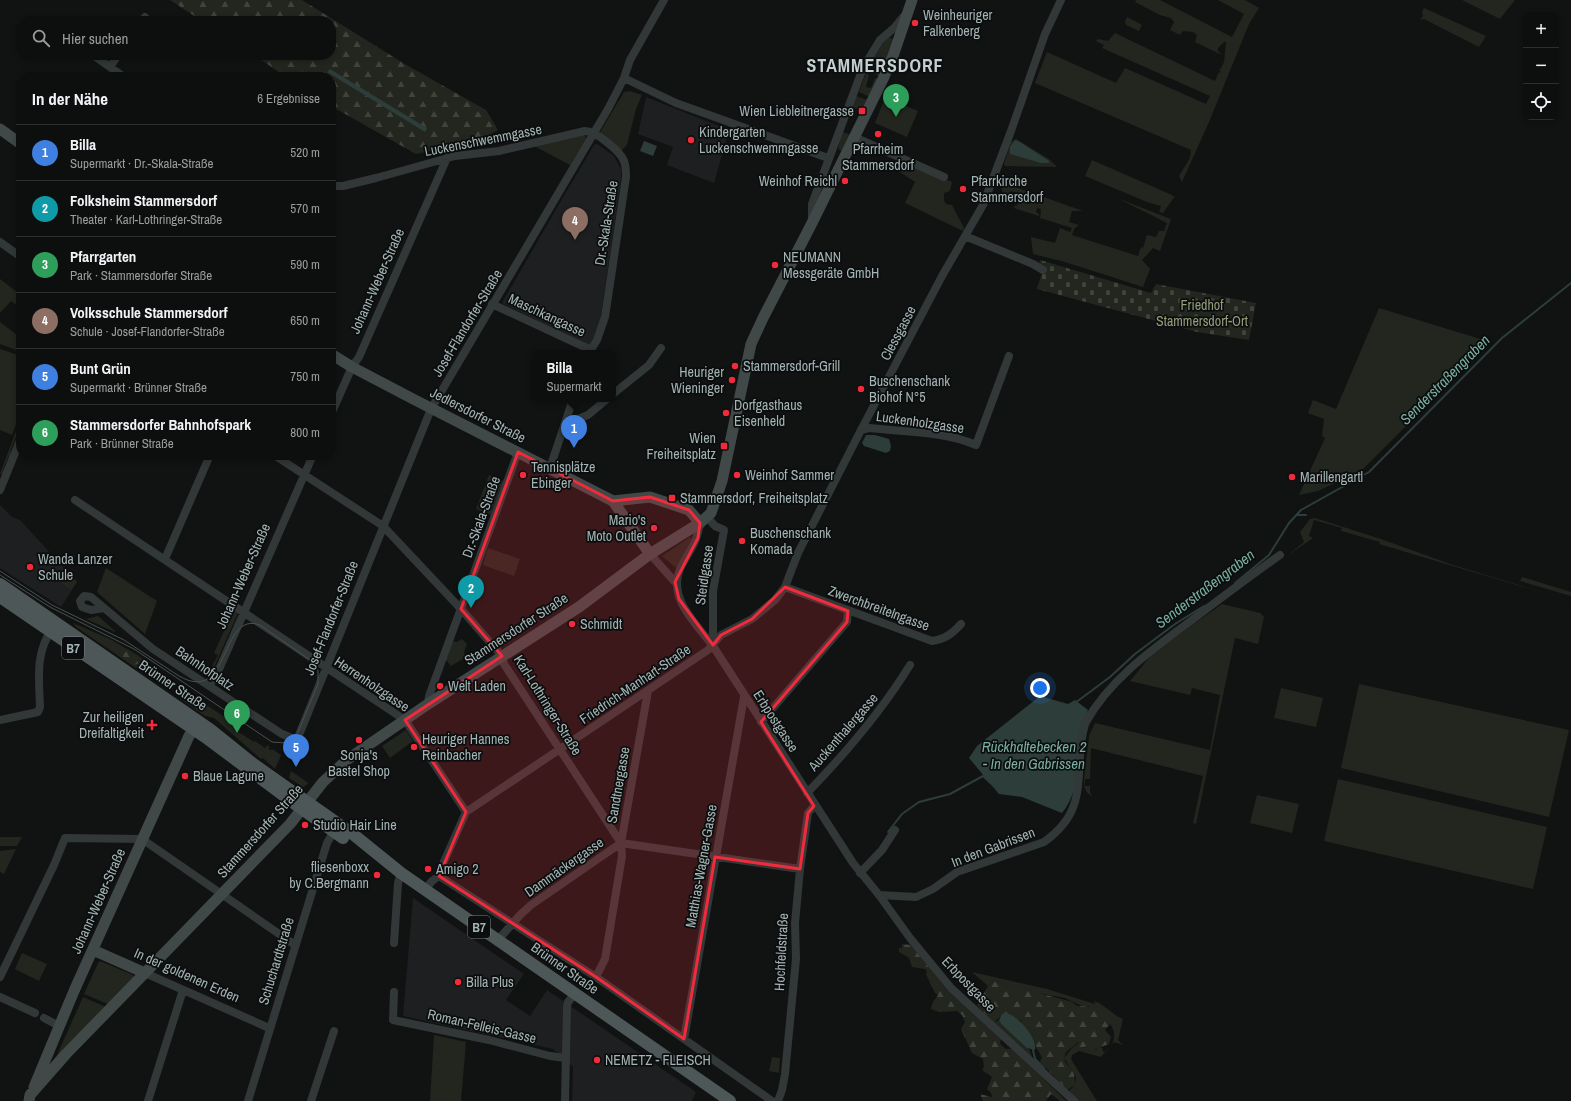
<!DOCTYPE html>
<html lang="de">
<head>
<meta charset="utf-8">
<style>
  body { margin:0; font-family:"Archivo Narrow",sans-serif; background:#161717; color:#f1f3f6 }
  .controls { position:absolute; right:12px; top:12px; display:grid; overflow:hidden; border-radius:8px; box-shadow:0 2px 6px #0003 }
  .controls button { width:36px; height:36px; display:grid; place-items:center; padding:0; border:0; border-bottom:1px solid #2d2e2e; background:#0d0e0e; color:#f1f3f6; font:20px sans-serif }
  .you { position:absolute; left:1040px; top:688px; width:14px; height:14px; margin:-10px; border:3px solid #fff; border-radius:50%; background:#1a73e8; box-shadow:0 0 0 6px #1a73e833 }
  .badge { display:grid; place-items:center; width:26px; height:26px; border-radius:50%; background:#f12b3b; color:#fff; font-size:13px; font-weight:700 }
  .pin { position:absolute; translate:-50% -33px; filter:drop-shadow(0 1px 2px #0008) }
  .pin::after { content:''; position:absolute; top:21px; width:14px; height:12px; background:inherit; clip-path:polygon(0 0,100% 0,50% 100%) }
  .popup { position:absolute; left:532px; top:350px; width:84px; height:52px; box-sizing:border-box; display:grid; place-content:center; border-radius:8px; background:#0d0e0e; filter:drop-shadow(0 1px 3px #0005); font-size:13px; white-space:nowrap; color:#9a9c9e }
  .popup b { font-size:15px; color:#f1f3f6 }
  .popup::after { content:''; position:absolute; left:50%; top:100%; margin-left:-8px; border:8px solid transparent; border-top-color:#0d0e0e }
  .list { margin:0; padding:0; list-style:none }
  h2 { display:flex; justify-content:space-between; align-items:center; height:52px; margin:0; padding:0 16px; font-size:17px }
  h2 small { font-size:13px; font-weight:400; color:#9a9c9e }
  .list li { display:grid; grid-template-columns:26px 1fr auto; gap:12px; align-items:center; box-sizing:border-box; height:56px; padding:0 16px; border-top:1px solid #2d2e2e }
  .list b { display:block; font-size:15px; white-space:nowrap }
  .list p { margin:0; font-size:13px; white-space:nowrap; color:#9a9c9e }
  .list em { font-size:13px; font-style:normal; color:#9a9c9e }
  .icon { flex:none; width:22px; height:22px; fill:none; stroke:currentColor; stroke-width:2; stroke-linecap:round; stroke-linejoin:round }
  .map { position:relative; flex:none; width:1571px; height:1101px; overflow:hidden }
  .search { position:absolute; background:#0d0e0e; box-shadow:0 2px 6px #0003; left:16px; top:16px; width:320px; height:44px; display:flex; align-items:center; gap:10px; box-sizing:border-box; padding:0 14px; border-radius:16px; color:#9a9c9e; font-size:15px }
  .panel { position:absolute; background:#0d0e0e; box-shadow:0 2px 6px #0003; left:16px; top:72px; width:320px; height:388px; border-radius:16px }
  .map>svg:first-child { display:block }
  .built { fill:#1d1f20 }
  .green { fill:#22261e }
  .forest { fill:url(#forest-firs) }
  .cemetery { fill:url(#cemetery-stones) }
  .water { fill:#2d3d39 }
  .lines { fill:none; stroke-linecap:round; stroke-linejoin:round }
  .stream { stroke:#2d3d39; stroke-width:2 }
  .street { stroke:#323738; stroke-width:8 }
  .secondary { stroke:#404848; stroke-width:11 }
  .primary { stroke:#4e5757; stroke-width:12 }
  .tram { stroke:#495151; stroke-width:1 }
  .marked { fill:#f12b3b; fill-opacity:0.2; stroke:#f12b3b; stroke-width:3; stroke-linejoin:round }
  .poi-dot { fill:#f12b3b; stroke:#0c0d0e; stroke-width:1.5 }
  .labels { text-anchor:middle; stroke-width:3.5; stroke-linejoin:round; paint-order:stroke }
  .shield { fill:#0c0d0e; stroke:#768282; stroke-width:1 }
  .shield-label { font-size:13px; font-weight:bold; fill:#a3b4b3 }
  .poi-label { font-size:14px; fill:#a3b4b3; stroke:#0c0d0e; text-anchor:start }
  .street-label { font-size:14px; fill:#a3b4b3; stroke:#0c0d0e }
  .park-label { font-size:14px; fill:#939f79; stroke:#0c0d0e }
  .water-label { font-size:15px; font-style:italic; fill:#79afa0; stroke:#0c0d0e }
  .district-label { font-size:18px; font-weight:bold; letter-spacing:1px; fill:#c4d0d0; stroke:#0c0d0e }
</style>
</head>
<body>
<div class="map">
<svg width="1571" height="1101" viewBox="0 0 1571 1101">
  <defs>
    <pattern id="forest-firs" width="22" height="20" patternUnits="userSpaceOnUse"><rect width="22" height="20" fill="#22261e"/><path d="M5 1l3.5 6h-7zM16 11l3.5 6h-7z" fill="#3f433c"/></pattern>
    <pattern id="cemetery-stones" width="16" height="16" patternUnits="userSpaceOnUse"><rect width="16" height="16" fill="#22261e"/><path d="M2 7V4a2 2 0 0 1 4 0v3zM10 15v-3a2 2 0 0 1 4 0v3z" fill="#3f433c"/></pattern>
  </defs>
  <rect width="100%" height="100%" fill="#111313"/>
  <path class="built" d="M646,97L729,130L714,183L667,165L673,147L638,134Z
    M597,144L614,156L621,169V179L600,323L590,346L502,303L562,199L594,145Z
    M0,505L12,517L20,520L77,582L61,607L0,568Z
    M413,898L524,974L506,1000L530,1016L547,990L696,1092L692,1101H572L573,1067L553,1049L403,1016Z"/>
  <path class="green" d="M1136,0H1160L1232,37L1244,14L1218,0H1245L1259,8L1249,24L1209,122L1182,182L1179,176L1190,158L1191,150L1035,83L1047,52L1116,83L1125,68L1206,104L1210,96L1102,48L1104,45L1096,41L1098,39L1108,41L1115,33L1215,81L1219,72L1222,73L1218,69L1220,70L1224,62L1226,42H1224L1218,48V51L1222,55L1195,42L1197,35L1193,32L1183,31L1180,35L1170,30L1174,22L1171,18L1160,15L1135,2Z
    M1462,0H1515L1500,19Z
    M1424,8L1486,36L1479,47L1424,19L1420,20L1423,16L1422,12Z
    M1127,17L1142,25L1139,31L1126,25L1125,22Z
    M889,37L894,40L879,76L867,70L885,39Z
    M866,73L869,75L866,87L871,88L875,78L878,79L870,97L859,92Z
    M630,91L642,95L636,109L627,145L621,151L599,134L624,92Z
    M856,96L867,100L861,110L852,107Z
    M885,98L918,111L907,137L875,123Z
    M842,132L851,135L842,151L838,149Z
    M584,135L586,137L585,140L570,165L534,146Z
    M1016,139L1049,159L1057,167L1005,166L1004,164L1011,142Z
    M901,160L952,182L950,191L944,193V200L946,204L952,205L964,228L963,231L905,203L915,182L897,170Z
    M1092,160L1172,195V196H1175L1163,213L1159,212L1161,206L1147,202L1085,176Z
    M998,181L1083,211H1072L1069,222L1079,225L1074,229L1072,235L1138,256L1141,247L1143,248L1147,235L1156,237L1159,231H1164L1167,223L1117,198L1171,219L1160,251L1153,248L1142,260L1150,269L1143,287L1065,262L1033,254L1031,237L1055,243L1060,228L1070,232L1072,228L1040,218L1041,209L1037,208L1036,212L1039,214V216L1014,208L1015,205L1017,206L1019,199L1022,200L1023,196L1011,191L1008,195L1006,205H1005L1002,190Z
    M0,279L21,295V308L11,301L0,313Z
    M1379,308L1490,342L1361,471L1318,491L1299,495L1325,438L1322,436L1324,419L1308,413L1313,400L1336,409Z
    M0,322L21,338V352L0,344Z
    M0,349L21,356V411L12,435L0,430Z
    M19,427L21,430L18,437H16L10,452L12,453L9,456L3,470L4,472L3,474H0L17,428Z
    M489,475L503,481L491,515L476,509Z
    M1315,518L1381,539L1450,564L1571,601L1379,544L1380,542L1341,531L1342,528L1314,520L1309,536L1313,538L1287,556L1304,542L1300,532L1310,519Z
    M690,537L693,539L676,568L662,556Z
    M488,548L520,559L514,576L483,565Z
    M106,568L157,601L145,634L97,592Z
    M65,570L77,582L71,590L58,581Z
    M1522,577L1571,592V596L1520,581Z
    M1222,604L1260,613L1264,617L1258,644L1235,638L1196,824L1193,823L1203,776L1091,748L1090,779H1085V786H1090V792L1092,796C1085,793 1084,787 1084,780L1089,736L1095,723L1210,750L1220,695L1192,688L1190,695L1130,681L1153,653Z
    M232,609L238,613L215,665L216,667L211,673L209,672L218,655L214,653L232,614Z
    M98,616L115,631V632L86,619Z
    M73,623L112,640L150,663L143,673L139,670L76,627Z
    M462,639L467,644L464,652L466,657L451,666L447,661H444L452,641L457,642Z
    M1359,684L1569,730L1549,817L1341,768Z
    M1281,688L1323,698L1316,727L1274,718Z
    M188,693L240,727L237,731L254,742L255,741L265,748L267,745L270,747L268,749L271,750L272,749L281,755L275,769L263,758L261,759L214,718L205,716L182,700Z
    M406,730L413,741L390,758L382,746Z
    M291,771L307,782L308,784L303,787L289,778Z
    M1338,779L1547,827L1533,889L1324,841Z
    M1257,795L1299,804L1292,833L1250,823Z
    M0,837H22L17,846H0Z
    M16,849L4,874L0,872V851Z
    M22,953L47,964L39,981L15,969Z
    M100,961L131,974L135,977L110,1005L84,994L98,963Z
    M972,972L1047,989L1095,1004L1094,1001C1106,1005 1111,1014 1123,1019L1118,1040L1123,1045L1114,1042L1101,1057L1079,1051L1072,1055L1071,1059L1097,1101H1076L1069,1091L1075,1085L1076,1077L1064,1058L1072,1048L1079,1043L1084,1048L1088,1046L1096,1050L1099,1047L1102,1048L1104,1053C1106,1049 1110,1048 1112,1044C1121,1026 1101,1016 1089,1006L1084,1007L1065,998L1006,987L999,982L993,981L988,986Z
    M83,997L106,1007L57,1057V1055Z
    M999,1020L1001,1024L1029,1049L1033,1059L993,1023Z
    M434,1035L466,1042L461,1101H430Z
    M772,1057L780,1058L779,1073L769,1071Z"/>
  <path class="forest" d="M170,0H302L403,63L486,110L498,130L481,139L416,154L331,106V77H286L254,55H331V21H202Z
    M127,649L139,656L140,663L133,665L124,659L123,655Z
    M902,944L911,945L948,991L1001,1038L1000,1044L1006,1049H1013L1066,1101H1060L1051,1094L1046,1101H983L980,1094L992,1097L991,1093L987,1089L992,1077L982,1070L984,1067L983,1059L972,1053L961,1029L965,1022L962,1015L957,1011L939,1012L931,1009L933,1002L938,995L935,993L926,974L927,971L925,969L912,967L909,958L899,952V948H902Z
    M993,981L999,982L1006,987L1032,991L1072,1002L1077,1006L1094,1007L1096,1011C1102,1013 1108,1018 1111,1023L1105,1030L1111,1037L1109,1044L1093,1050L1088,1046L1081,1048L1078,1042C1072,1049 1062,1050 1065,1062L1074,1073L1075,1085L1067,1090L1040,1062L1042,1057L1020,1020L1001,1016L993,1023L977,1005L988,986Z"/>
  <path class="cemetery" d="M1040,260L1151,293L1156,284L1256,303L1249,340L1197,332L1037,289L1043,269L1039,265Z"/>
  <path class="water" d="M330,69L427,128L425,132L327,72Z
    M1015,140L1020,142L1049,161V163H1041L1010,154V147Z
    M644,141L657,146L653,156L640,151Z
    M866,435H875L889,439L891,446L890,451L886,453L864,446L862,443Z
    M1040,696L1068,704L1075,700L1088,710C1077,742 1084,787 1062,813L1022,797L999,794L969,758L977,746Z
    M1004,1013C1016,1012 1038,1039 1035,1050L1027,1048L1001,1024L999,1020L1002,1014Z"/>
  <g class="lines">
    <path class="stream" d="M1297,515H1306
      M1235,583L1269,555L1289,523L1301,510L1369,472L1502,338L1571,283
      M1075,703L1110,677L1135,654L1175,624L1204,606
      M888,832L902,814L919,802L950,794L983,776L996,788
      M1033,1050L1035,1059L1044,1068"/>
    <path class="street" d="M142,21L145,17
      M93,55L124,77
      M110,67L118,55
      M624,78L676,103L828,158
      M854,137L944,177
      M331,186H343L376,178L455,156L499,151L585,131C596,131 620,151 624,161C626,166 626,172 626,177L605,317L597,340L589,353
      M812,220V204L863,68L880,40L894,28L904,16
      M965,236L1033,264L1043,270
      M0,242L21,257
      M492,304L591,350
      M613,394L649,365L661,348
      M331,414L352,367L359,357L447,158
      M566,424L588,415L607,399
      M861,430L869,428C904,432 943,431 976,445L1009,356
      M274,455L383,526L461,609L502,656L504,664L621,843
      M550,468L573,399
      M0,490L21,438
      M75,500L405,720L466,812
      M707,517L715,526L724,530L713,591V646
      M700,523C697,543 691,548 682,565C665,596 695,622 713,646L853,863L879,895L910,938L951,988L1074,1101
      M650,554L675,582
      M165,559L210,455
      M785,587L932,641C945,639 952,634 961,624
      M104,608L91,610L82,607L80,601L84,596L91,597L153,649L247,711L282,734L297,740L431,409L608,109L624,78L630,60L664,0
      M209,686L217,674L313,455
      M428,704L429,696L518,452
      M0,720L38,712L40,707C39,679 35,651 53,628
      M761,722L847,622L848,611
      M807,793C845,754 881,712 910,665
      M860,873L882,850L895,830
      M439,876L596,977L772,1101
      M425,890L432,881L439,876L442,866L466,812L708,650L721,635L752,619L775,600L785,587L798,553L861,430L942,276L983,205L1011,131L1045,34L1061,0
      M879,895L916,897L933,889L957,872L1044,842C1079,817 1078,794 1080,755C1081,745 1082,731 1086,722C1110,679 1153,649 1192,620C1221,598 1250,576 1280,555
      M498,940L520,915L531,905L621,843L800,869
      M394,943L398,883L401,873
      M145,973L269,1028
      M0,977L54,865L65,838L142,839L295,945
      M596,977L605,959L622,856L621,843L648,691
      M394,992L393,1020L489,1040L550,1056L565,1058
      M0,997L35,1013
      M44,1018L59,1026
      M684,1039L744,697
      M148,1101L183,990
      M248,1101L327,843L334,831
      M311,1101L334,1031
      M565,1101L567,1007L568,1002L575,994
      M778,1101L782,1090L785,1074L796,959L795,923L800,869L808,813L814,806"/>
    <path class="secondary" d="M0,129L21,144
      M331,354L352,367L415,400L613,501L650,554
      M613,501L650,497L689,510L700,523
      M93,950L145,973
      M34,1087L74,991L189,736L199,722
      M29,1101L30,1095L66,1054L290,824L323,782L348,759L428,704L579,607L650,554L700,523L711,513L722,481L751,344L763,318L812,223L883,79L893,56L912,0"/>
    <path class="primary" d="M0,584L211,730L252,763L354,835L401,873L730,1101
      M0,597L205,737L295,804L343,838"/>
    <path class="tram" d="M0,571L52,605L124,640L179,676C231,706 219,610 260,625L310,660L318,670V684L298,732L293,739L286,743L272,742L134,649L50,607L0,575"/>
  </g>
  <path class="marked" d="M518,452L613,501L650,497L689,510L700,523L698,538L675,582L679,599L713,645L721,635L752,619L785,587L848,611L847,622L761,722L814,806L808,813L800,869L715,857L684,1039L596,977L439,876L466,812L405,720L502,656L461,609Z"/>
  <g class="poi-dot">
    <circle cx="915" cy="23" r="4"/>
    <rect x="858" y="107" width="8" height="8" rx="2"/>
    <circle cx="878" cy="134" r="4"/>
    <circle cx="691" cy="140" r="4"/>
    <circle cx="845" cy="181" r="4"/>
    <circle cx="963" cy="189" r="4"/>
    <circle cx="775" cy="265" r="4"/>
    <circle cx="735" cy="366" r="4"/>
    <circle cx="732" cy="380" r="4"/>
    <circle cx="861" cy="389" r="4"/>
    <circle cx="726" cy="413" r="4"/>
    <rect x="720" y="442" width="8" height="8" rx="2"/>
    <circle cx="523" cy="475" r="4"/>
    <circle cx="737" cy="475" r="4"/>
    <circle cx="1292" cy="477" r="4"/>
    <rect x="668" y="494" width="8" height="8" rx="2"/>
    <circle cx="654" cy="528" r="4"/>
    <circle cx="742" cy="541" r="4"/>
    <circle cx="30" cy="567" r="4"/>
    <circle cx="572" cy="624" r="4"/>
    <circle cx="440" cy="686" r="4"/>
    <path d="M150 719h4v4h4v4h-4v4h-4v-4h-4v-4h4z"/>
    <circle cx="359" cy="740" r="4"/>
    <circle cx="414" cy="747" r="4"/>
    <circle cx="185" cy="776" r="4"/>
    <circle cx="305" cy="825" r="4"/>
    <circle cx="428" cy="869" r="4"/>
    <circle cx="377" cy="875" r="4"/>
    <circle cx="458" cy="982" r="4"/>
    <circle cx="597" cy="1060" r="4"/>
  </g>
  <g class="labels">
    <g class="shield">
      <rect x="62" y="637" width="22" height="22" rx="3"/>
      <rect x="468" y="916" width="22" height="22" rx="3"/>
    </g>
    <g class="shield-label">
      <text x="73" y="653">B7</text>
      <text x="479" y="932">B7</text>
    </g>
    <g class="poi-label">
      <text x="923" y="20">Weinheuriger<tspan x="923" dy="16">Falkenberg</tspan></text>
      <text x="854" y="116" text-anchor="end">Wien Liebleitnergasse</text>
      <text x="699" y="137">Kindergarten<tspan x="699" dy="16">Luckenschwemmgasse</tspan></text>
      <text x="878" y="154" text-anchor="middle">Pfarrheim<tspan x="878" dy="16">Stammersdorf</tspan></text>
      <text x="837" y="186" text-anchor="end">Weinhof Reichl</text>
      <text x="971" y="186">Pfarrkirche<tspan x="971" dy="16">Stammersdorf</tspan></text>
      <text x="783" y="262">NEUMANN<tspan x="783" dy="16">Messgeräte GmbH</tspan></text>
      <text x="743" y="371">Stammersdorf-Grill</text>
      <text x="724" y="377" text-anchor="end">Heuriger<tspan x="724" dy="16">Wieninger</tspan></text>
      <text x="869" y="386">Buschenschank<tspan x="869" dy="16">Biohof N°5</tspan></text>
      <text x="734" y="410">Dorfgasthaus<tspan x="734" dy="16">Eisenheld</tspan></text>
      <text x="716" y="443" text-anchor="end">Wien<tspan x="716" dy="16">Freiheitsplatz</tspan></text>
      <text x="531" y="472">Tennisplätze<tspan x="531" dy="16">Ebinger</tspan></text>
      <text x="745" y="480">Weinhof Sammer</text>
      <text x="1300" y="482">Marillengartl</text>
      <text x="680" y="503">Stammersdorf, Freiheitsplatz</text>
      <text x="646" y="525" text-anchor="end">Mario's<tspan x="646" dy="16">Moto Outlet</tspan></text>
      <text x="750" y="538">Buschenschank<tspan x="750" dy="16">Komada</tspan></text>
      <text x="38" y="564">Wanda Lanzer<tspan x="38" dy="16">Schule</tspan></text>
      <text x="580" y="629">Schmidt</text>
      <text x="448" y="691">Welt Laden</text>
      <text x="144" y="722" text-anchor="end">Zur heiligen<tspan x="144" dy="16">Dreifaltigkeit</tspan></text>
      <text x="422" y="744">Heuriger Hannes<tspan x="422" dy="16">Reinbacher</tspan></text>
      <text x="359" y="760" text-anchor="middle">Sonja's<tspan x="359" dy="16">Bastel Shop</tspan></text>
      <text x="193" y="781">Blaue Lagune</text>
      <text x="313" y="830">Studio Hair Line</text>
      <text x="369" y="872" text-anchor="end">fliesenboxx<tspan x="369" dy="16">by C.Bergmann</tspan></text>
      <text x="436" y="874">Amigo 2</text>
      <text x="466" y="987">Billa Plus</text>
      <text x="605" y="1065">NEMETZ - FLEISCH</text>
    </g>
    <g class="street-label">
      <text transform="translate(483 140) rotate(-11)" y="5">Luckenschwemmgasse</text>
      <text transform="translate(606 223) rotate(-81)" y="5">Dr.-Skala-Straße</text>
      <text transform="translate(377 281) rotate(-66)" y="5">Johann-Weber-Straße</text>
      <text transform="translate(547 315) rotate(25)" y="5">Maschkangasse</text>
      <text transform="translate(467 323) rotate(-59)" y="5">Josef-Flandorfer-Straße</text>
      <text transform="translate(898 333) rotate(-62)" y="5">Clessgasse</text>
      <text transform="translate(478 415) rotate(27)" y="5">Jedlersdorfer Straße</text>
      <text transform="translate(920 422) rotate(8)" y="5">Luckenholzgasse</text>
      <text transform="translate(481 517) rotate(-70)" y="5">Dr.-Skala-Straße</text>
      <text transform="translate(704 575) rotate(-82)" y="5">Steidlgasse</text>
      <text transform="translate(243 576) rotate(-66)" y="5">Johann-Weber-Straße</text>
      <text transform="translate(879 608) rotate(20)" y="5">Zwerchbreitelngasse</text>
      <text transform="translate(331 618) rotate(-68)" y="5">Josef-Flandorfer-Straße</text>
      <text transform="translate(516 629) rotate(-33)" y="5">Stammersdorfer Straße</text>
      <text transform="translate(205 668) rotate(34)" y="5">Bahnhofplatz</text>
      <text transform="translate(372 684) rotate(34)" y="5">Herrenholzgasse</text>
      <text transform="translate(635 684) rotate(-34)" y="5">Friedrich-Manhart-Straße</text>
      <text transform="translate(173 685) rotate(34)" y="5">Brünner Straße</text>
      <text transform="translate(548 705) rotate(58)" y="5">Karl-Lothringer-Straße</text>
      <text transform="translate(776 721) rotate(57)" y="5">Erbpostgasse</text>
      <text transform="translate(843 732) rotate(-49)" y="5">Auckenthalergasse</text>
      <text transform="translate(618 785) rotate(-80)" y="5">Sandtnergasse</text>
      <text transform="translate(260 831) rotate(-48)" y="5">Stammersdorfer Straße</text>
      <text transform="translate(993 847) rotate(-21)" y="5">In den Gabrissen</text>
      <text transform="translate(701 866) rotate(-80)" y="5">Matthias-Wagner-Gasse</text>
      <text transform="translate(564 867) rotate(-35)" y="5">Dammäckergasse</text>
      <text transform="translate(98 901) rotate(-66)" y="5">Johann-Weber-Straße</text>
      <text transform="translate(781 952) rotate(-87)" y="5">Hochfeldstraße</text>
      <text transform="translate(276 961) rotate(-73)" y="5">Schuchardtstraße</text>
      <text transform="translate(565 968) rotate(35)" y="5">Brünner Straße</text>
      <text transform="translate(187 975) rotate(24)" y="5">In der goldenen Erden</text>
      <text transform="translate(969 984) rotate(46)" y="5">Erbpostgasse</text>
      <text transform="translate(482 1026) rotate(13)" y="5">Roman-Felleis-Gasse</text>
    </g>
    <g class="park-label">
      <text x="1202" y="310">Friedhof<tspan x="1202" dy="16">Stammersdorf-Ort</tspan></text>
    </g>
    <g class="water-label">
      <text transform="translate(1445 380) rotate(-45)" y="5">Senderstraßengraben</text>
      <text transform="translate(1205 589) rotate(-37)" y="5">Senderstraßengraben</text>
      <text x="1034" y="752">Rückhaltebecken 2<tspan x="1034" dy="17">- In den Gabrissen</tspan></text>
    </g>
    <g class="district-label">
      <text x="875" y="72">STAMMERSDORF</text>
    </g>
  </g>
</svg>
<div class="controls">
<button>+</button>
<button>−</button>
<button><svg class="icon" aria-label="locate" viewBox="0 0 24 24"><circle cx="12" cy="12" r="6"/><path d="M12 2v4M12 18v4M2 12h4M18 12h4"/></svg></button>
</div>
<div class="you"></div>
<div class="pin badge" style="left:574px;top:448px;background:#3f7fe0">1</div>
<div class="popup"><b>Billa</b>Supermarkt</div>
<div class="pin badge" style="left:471px;top:608px;background:#0f9aa8">2</div>
<div class="pin badge" style="left:896px;top:117px;background:#2e9e5b">3</div>
<div class="pin badge" style="left:575px;top:240px;background:#8d6e63">4</div>
<div class="pin badge" style="left:296px;top:767px;background:#3f7fe0">5</div>
<div class="pin badge" style="left:237px;top:733px;background:#2e9e5b">6</div>
<div class="search"><svg class="icon" aria-label="search" viewBox="0 0 24 24"><circle cx="10" cy="10" r="6"/><path d="M15 15l6 6"/></svg>Hier suchen</div>
<section class="panel">
<h2>In der Nähe<small>6 Ergebnisse</small></h2>
<ul class="list">
<li><span class="badge" style="background:#3f7fe0">1</span><div><b>Billa</b><p>Supermarkt · Dr.-Skala-Straße</p></div><em>520 m</em></li>
<li><span class="badge" style="background:#0f9aa8">2</span><div><b>Folksheim Stammersdorf</b><p>Theater · Karl-Lothringer-Straße</p></div><em>570 m</em></li>
<li><span class="badge" style="background:#2e9e5b">3</span><div><b>Pfarrgarten</b><p>Park · Stammersdorfer Straße</p></div><em>590 m</em></li>
<li><span class="badge" style="background:#8d6e63">4</span><div><b>Volksschule Stammersdorf</b><p>Schule · Josef-Flandorfer-Straße</p></div><em>650 m</em></li>
<li><span class="badge" style="background:#3f7fe0">5</span><div><b>Bunt Grün</b><p>Supermarkt · Brünner Straße</p></div><em>750 m</em></li>
<li><span class="badge" style="background:#2e9e5b">6</span><div><b>Stammersdorfer Bahnhofspark</b><p>Park · Brünner Straße</p></div><em>800 m</em></li>
</ul>
</section>
</div>
</body>
</html>
